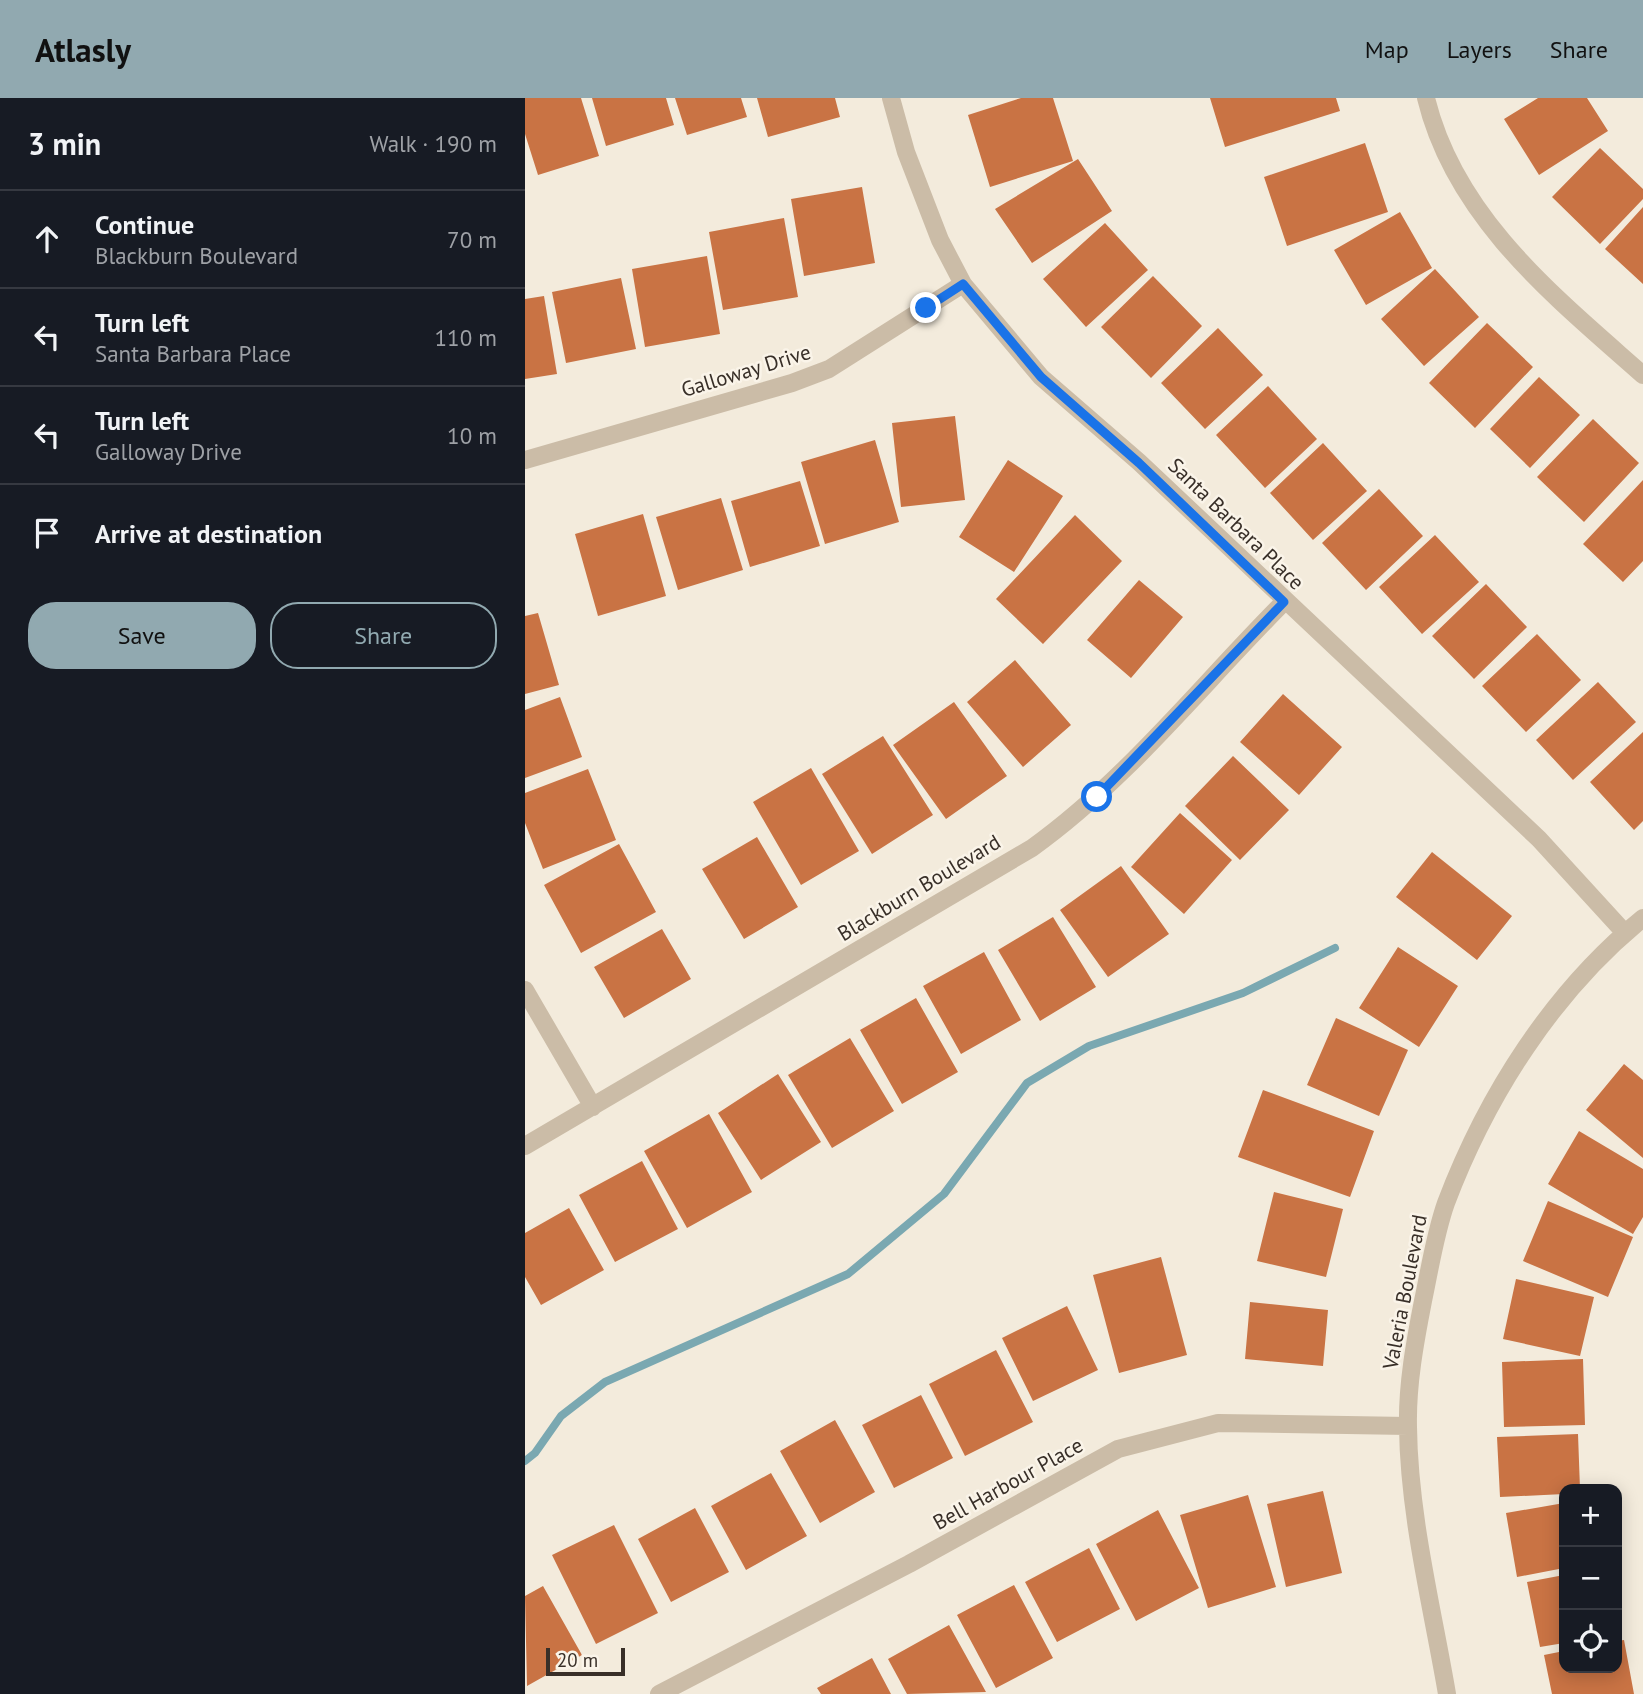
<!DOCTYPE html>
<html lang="en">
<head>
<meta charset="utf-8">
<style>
  body { margin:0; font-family:"PT Sans",sans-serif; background:#20242c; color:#f1f3f6 }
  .controls { position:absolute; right:21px; bottom:21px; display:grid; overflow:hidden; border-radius:14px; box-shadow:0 4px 18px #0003 }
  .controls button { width:63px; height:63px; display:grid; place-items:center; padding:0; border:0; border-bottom:2px solid #363941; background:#171b24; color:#f1f3f6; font:35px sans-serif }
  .scale { position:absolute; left:21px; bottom:18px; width:79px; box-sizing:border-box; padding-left:7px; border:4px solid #382f28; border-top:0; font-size:19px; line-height:24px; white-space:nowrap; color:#382f28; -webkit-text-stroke:5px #faf4e9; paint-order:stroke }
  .stop { position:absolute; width:21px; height:21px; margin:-16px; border:5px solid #1a73e8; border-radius:50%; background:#fff }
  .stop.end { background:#1a73e8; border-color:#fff; box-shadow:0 2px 7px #0008 }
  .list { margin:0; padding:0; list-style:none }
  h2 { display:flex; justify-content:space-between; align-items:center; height:91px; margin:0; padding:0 28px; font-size:30px }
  h2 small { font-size:23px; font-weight:400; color:#9ea1a6 }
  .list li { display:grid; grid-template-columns:46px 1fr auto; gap:21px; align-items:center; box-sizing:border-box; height:98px; padding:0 28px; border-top:2px solid #363941 }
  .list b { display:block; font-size:26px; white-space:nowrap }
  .list p { margin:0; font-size:23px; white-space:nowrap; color:#9ea1a6 }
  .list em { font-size:23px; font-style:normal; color:#9ea1a6 }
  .actions { display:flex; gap:14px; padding:21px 28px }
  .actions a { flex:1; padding:16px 0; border:2px solid #91a9b0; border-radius:28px; text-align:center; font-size:24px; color:#91a9b0 }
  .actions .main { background:#91a9b0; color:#111 }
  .icon { flex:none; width:38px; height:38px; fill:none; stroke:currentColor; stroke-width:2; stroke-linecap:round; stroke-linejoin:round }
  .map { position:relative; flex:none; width:1118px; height:1596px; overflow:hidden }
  header { display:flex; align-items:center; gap:42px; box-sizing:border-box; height:98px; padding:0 35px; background:#91a9b0; color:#111 }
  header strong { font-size:33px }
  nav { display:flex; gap:38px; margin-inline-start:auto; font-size:24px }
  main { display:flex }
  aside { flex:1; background:#171b24 }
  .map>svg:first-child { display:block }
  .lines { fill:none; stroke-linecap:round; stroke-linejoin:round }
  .stream { stroke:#7aa8b1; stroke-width:8 }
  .building { fill:#c97344 }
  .minor { stroke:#cbbca7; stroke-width:18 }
  .route { stroke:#1a73e8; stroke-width:9 }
  .labels { text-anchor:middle; stroke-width:5; stroke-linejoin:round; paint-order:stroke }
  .street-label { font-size:21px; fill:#382f28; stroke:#faf4e9 }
</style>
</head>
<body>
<header>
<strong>Atlasly</strong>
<nav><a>Map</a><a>Layers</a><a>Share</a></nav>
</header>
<main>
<aside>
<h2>3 min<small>Walk · 190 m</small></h2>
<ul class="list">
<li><svg class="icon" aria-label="ahead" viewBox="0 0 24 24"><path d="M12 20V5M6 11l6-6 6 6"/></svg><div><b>Continue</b><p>Blackburn Boulevard</p></div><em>70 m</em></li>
<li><svg class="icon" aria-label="left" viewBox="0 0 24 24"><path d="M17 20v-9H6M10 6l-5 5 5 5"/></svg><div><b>Turn left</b><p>Santa Barbara Place</p></div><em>110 m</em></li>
<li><svg class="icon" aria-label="left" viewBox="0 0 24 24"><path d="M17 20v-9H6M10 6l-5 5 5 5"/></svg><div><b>Turn left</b><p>Galloway Drive</p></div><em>10 m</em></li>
<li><svg class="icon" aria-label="arrive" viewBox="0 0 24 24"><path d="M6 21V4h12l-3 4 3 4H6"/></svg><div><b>Arrive at destination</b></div></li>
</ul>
<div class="actions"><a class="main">Save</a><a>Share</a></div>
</aside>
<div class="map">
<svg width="1118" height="1596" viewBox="0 0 1118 1596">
  <rect width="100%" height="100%" fill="#f3ebdc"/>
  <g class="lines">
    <path class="stream" d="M0,1363L10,1355L36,1318L80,1284L323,1176L419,1096L502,985L564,948L718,895L810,850"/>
  </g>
  <path class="building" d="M0,0H56L74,58L13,77L0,36Z
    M67,0H141L149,27L81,48Z
    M150,0H216L222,19L162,37Z
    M232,0H310L315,19L243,39Z
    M496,0H528L548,63L465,89L443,17Z
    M685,0H811L815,13L700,49Z
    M1013,0H1062L1083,33L1014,77L979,21Z
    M840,45L863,114L762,148L739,79Z
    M1075,50L1118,91V101L1075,146L1027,99Z
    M553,61L587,113L507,165L470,111Z
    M337,89L350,165L279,178L266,101Z
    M1118,109V186L1080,151Z
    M875,114L907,170L841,207L809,152Z
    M259,120L273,199L198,212L184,134Z
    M580,125L623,172L561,229L518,181Z
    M182,158L195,236L120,249L107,171Z
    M910,171L954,219L899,268L856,221Z
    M628,178L677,228L626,280L576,229Z
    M96,180L111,251L41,265L27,194Z
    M19,198L32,276L0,281V201Z
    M962,225L1008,269L950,330L904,285Z
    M693,230L738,277L680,331L636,285Z
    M1014,279L1055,317L1005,370L965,331Z
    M743,288L792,341L740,390L691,337Z
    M430,318L440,402L376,409L367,325Z
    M1068,321L1114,365L1059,424L1012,379Z
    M350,342L374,424L300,446L276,364Z
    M798,345L842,393L788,442L745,395Z
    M483,362L538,398L489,474L434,439Z
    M1118,382V463L1098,484L1058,446Z
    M275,383L295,448L225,469L206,403Z
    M854,391L898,438L841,492L797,445Z
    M196,400L218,472L153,492L131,419Z
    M118,416L141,498L73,518L50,436Z
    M550,417L597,463L518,546L471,501Z
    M910,437L954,484L897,536L854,489Z
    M614,482L658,519L606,580L562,542Z
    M961,486L1002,529L949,581L907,538Z
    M13,515L34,587L0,596V518Z
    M1012,536L1056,582L1001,634L957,588Z
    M490,562L546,627L498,669L442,604Z
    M1073,584L1111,624L1048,682L1011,642Z
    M758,596L817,649L774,697L715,644Z
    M35,599L57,659L0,680V612Z
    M429,604L482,678L421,721L368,647Z
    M1118,634V723L1109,732L1065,684Z
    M358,638L408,717L347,756L297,676Z
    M708,658L764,712L715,762L660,708Z
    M286,670L334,753L276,787L228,704Z
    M63,671L91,742L18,771L0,725V695Z
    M655,715L707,762L659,816L606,769Z
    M232,739L273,809L219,841L177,771Z
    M94,746L131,814L56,855L19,787Z
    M907,754L987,818L952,862L871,799Z
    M596,768L644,836L583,879L535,812Z
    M528,819L571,889L515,923L473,852Z
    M137,831L166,881L99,920L69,869Z
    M873,849L933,888L894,949L834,910Z
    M459,854L496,922L436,956L398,888Z
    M391,900L433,974L377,1006L335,932Z
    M811,920L883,952L854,1018L782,987Z
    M325,940L369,1013L307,1050L263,977Z
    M1099,966L1118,982V1060L1061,1012Z
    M253,976L296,1044L236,1082L193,1015Z
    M738,992L849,1033L825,1099L713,1059Z
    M184,1016L227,1094L162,1130L119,1053Z
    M1054,1033L1118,1071V1119L1108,1136L1023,1086Z
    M117,1063L153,1131L90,1164L54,1097Z
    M749,1094L818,1111L801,1179L732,1163Z
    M1023,1103L1108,1139L1083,1199L998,1163Z
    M44,1110L79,1172L16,1207L0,1179V1135Z
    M636,1159L662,1257L594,1275L568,1177Z
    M991,1181L1069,1199L1055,1258L978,1241Z
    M725,1204L803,1212L798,1268L720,1261Z
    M542,1208L573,1272L508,1303L477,1240Z
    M471,1252L508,1324L440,1358L404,1286Z
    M1058,1261L1060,1327L979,1329L977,1264Z
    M396,1297L428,1360L369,1390L337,1327Z
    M310,1322L350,1394L295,1425L255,1353Z
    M1053,1336L1055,1391H1039V1396L975,1399L972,1339Z
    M246,1375L282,1438L221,1472L186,1408Z
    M798,1393L817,1475L761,1489L742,1406Z
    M723,1397L751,1489L683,1510L655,1417Z
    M1039,1405V1470L992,1479L981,1415Z
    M170,1410L204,1474L146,1504L113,1441Z
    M633,1412L674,1490L611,1523L571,1446Z
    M89,1427L133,1515L71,1546L27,1457Z
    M564,1450L595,1511L532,1544L500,1484Z
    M1039,1477V1545L1015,1549L1002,1484Z
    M489,1487L528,1560L471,1590L432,1517Z
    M18,1488L57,1557L2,1588L0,1498Z
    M424,1527L461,1594L382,1596L363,1561Z
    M1099,1542L1109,1596H1027L1019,1557L1039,1553V1570H1092V1543Z
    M347,1560L366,1596H296L292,1590Z"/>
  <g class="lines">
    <path class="minor" d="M366,0L381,54L415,142L438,186L516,279L614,364L1014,741L1100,835
      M901,0C930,120 1030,199 1118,277
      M0,362L267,285L304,271L438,186
      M0,892L68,1009
      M0,1048L507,750C603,681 676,587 759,504
      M134,1596L384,1466L593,1351L693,1325L883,1328
      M922,1596C907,1508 884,1418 883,1329C882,1287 890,1244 898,1203C905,1170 910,1136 921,1105C962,997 1028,893 1118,820"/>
  </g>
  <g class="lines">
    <path class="route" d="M401,210L438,186L516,279L614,365L759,504L572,699"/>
  </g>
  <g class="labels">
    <g class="street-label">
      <text transform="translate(221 273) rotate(-17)" y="7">Galloway Drive</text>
      <text transform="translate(711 426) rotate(44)" y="7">Santa Barbara Place</text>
      <text transform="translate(394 790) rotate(-31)" y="7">Blackburn Boulevard</text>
      <text transform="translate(880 1194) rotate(-79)" y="7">Valeria Boulevard</text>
      <text transform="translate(483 1386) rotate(-29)" y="7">Bell Harbour Place</text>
    </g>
  </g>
</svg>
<div class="controls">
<button>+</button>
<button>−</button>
<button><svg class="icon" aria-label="locate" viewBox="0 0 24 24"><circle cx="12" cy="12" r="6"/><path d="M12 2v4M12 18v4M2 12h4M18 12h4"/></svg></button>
</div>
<div class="scale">20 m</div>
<div class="stop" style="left:572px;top:699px"></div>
<div class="stop end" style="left:401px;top:210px"></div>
</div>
</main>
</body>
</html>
